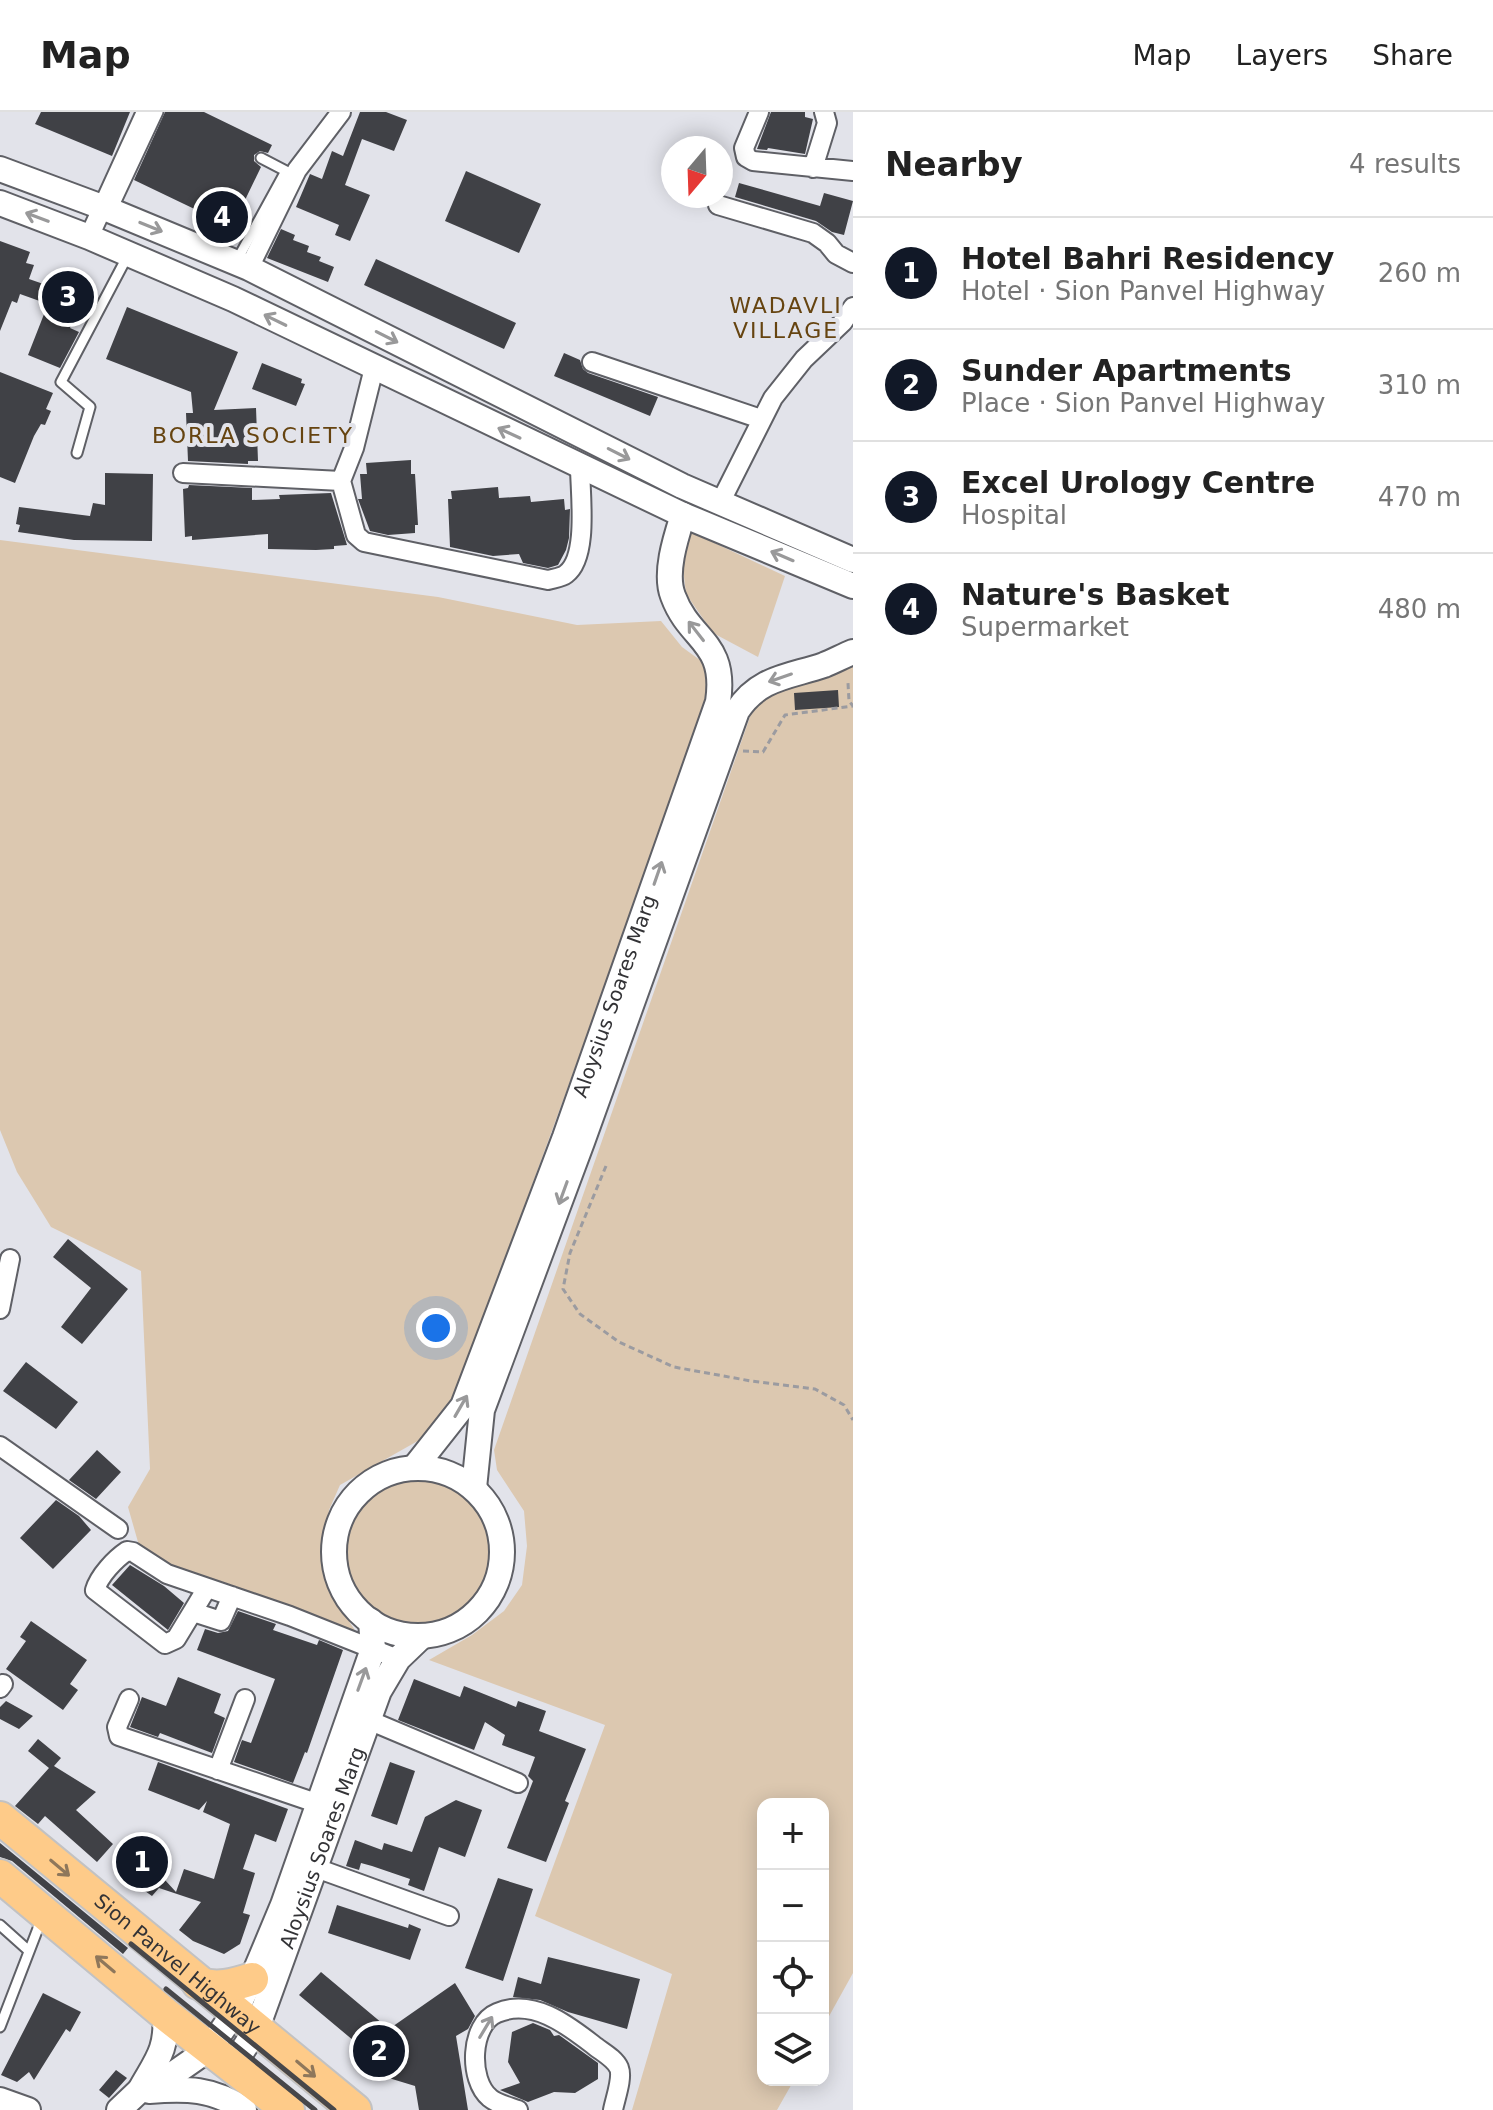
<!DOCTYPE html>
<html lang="en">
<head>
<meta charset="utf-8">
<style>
  body { margin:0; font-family:"DejaVu Sans",sans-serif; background:#f6f6f6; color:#222 }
  .controls { position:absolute; right:24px; bottom:24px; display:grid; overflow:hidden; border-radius:16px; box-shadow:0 4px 20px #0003 }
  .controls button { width:72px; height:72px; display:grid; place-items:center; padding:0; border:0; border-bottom:2px solid #e0e0e0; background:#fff; color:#222; font:40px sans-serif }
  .compass { position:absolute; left:661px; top:24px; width:72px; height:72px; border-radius:50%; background:#fff; box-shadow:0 4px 20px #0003; rotate:199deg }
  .you { position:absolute; left:436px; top:1216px; width:28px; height:28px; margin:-20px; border:6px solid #fff; border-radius:50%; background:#1a73e8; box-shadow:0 0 0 12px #1a73e833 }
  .badge { display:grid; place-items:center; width:52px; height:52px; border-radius:50%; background:#111827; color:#fff; font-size:26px; font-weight:700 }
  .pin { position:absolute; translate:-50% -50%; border:4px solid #fff; box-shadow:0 2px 8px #0006 }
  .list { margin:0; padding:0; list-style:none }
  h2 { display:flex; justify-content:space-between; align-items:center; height:104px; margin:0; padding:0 32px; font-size:34px }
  h2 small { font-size:26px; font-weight:400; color:#767676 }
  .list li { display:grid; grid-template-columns:52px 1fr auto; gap:24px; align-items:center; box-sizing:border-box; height:112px; padding:0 32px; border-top:2px solid #e0e0e0 }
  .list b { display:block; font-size:30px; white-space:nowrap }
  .list p { margin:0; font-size:26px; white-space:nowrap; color:#767676 }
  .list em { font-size:26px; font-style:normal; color:#767676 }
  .icon { flex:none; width:44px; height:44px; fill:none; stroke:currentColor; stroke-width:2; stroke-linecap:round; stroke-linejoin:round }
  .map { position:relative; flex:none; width:853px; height:1998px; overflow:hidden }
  header { display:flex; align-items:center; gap:48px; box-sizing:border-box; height:112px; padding:0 40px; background:#fff; border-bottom:2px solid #e0e0e0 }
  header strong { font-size:38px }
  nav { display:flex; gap:44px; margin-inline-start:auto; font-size:28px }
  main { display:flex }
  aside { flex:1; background:#fff }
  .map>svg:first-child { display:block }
  .green { fill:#dcc8b0 }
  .building { fill:#404146 }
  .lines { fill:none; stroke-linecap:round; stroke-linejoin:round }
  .lane-casing { stroke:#5f6066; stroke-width:13 }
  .street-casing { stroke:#5f6066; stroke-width:22 }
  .secondary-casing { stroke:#5f6066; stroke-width:28 }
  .highway-casing { stroke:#c2c2c3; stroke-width:36 }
  .path { stroke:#9b9ba0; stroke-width:3; stroke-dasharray:6 4; stroke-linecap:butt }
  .lane { stroke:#fff; stroke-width:9 }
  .street { stroke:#fff; stroke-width:18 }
  .secondary { stroke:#fff; stroke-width:24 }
  .highway { stroke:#fecb89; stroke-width:32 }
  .rail { stroke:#47474a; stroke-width:5 }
  .oneway { stroke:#99999a }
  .oneway2 { stroke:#8e775b }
  .labels { text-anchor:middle; stroke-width:8; stroke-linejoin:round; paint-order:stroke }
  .street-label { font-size:20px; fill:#333336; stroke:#e2e3ea }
  .neighbourhood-label { font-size:22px; letter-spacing:2px; fill:#664410; stroke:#e2e3ea }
</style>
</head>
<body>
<header>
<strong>Map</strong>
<nav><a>Map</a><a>Layers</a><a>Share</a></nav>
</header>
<main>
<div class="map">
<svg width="853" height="1998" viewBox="0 0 853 1998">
  <rect width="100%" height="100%" fill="#e2e3ea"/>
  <path class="green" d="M687,418L785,464L758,545L713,521L686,482L681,439Z
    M0,428L438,485L577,513L661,509L682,535L704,551L707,575L704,603L453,1289L423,1326L340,1373L329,1398L324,1457L341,1497L358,1523L181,1458L140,1437L128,1395L150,1357L141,1159L51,1115L17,1060L0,1018Z
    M853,553V1861L823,1915V1692H763V1968H794L777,1998H632L672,1862L535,1804L605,1613L429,1548L472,1523L504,1499L522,1473L527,1434L524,1399L497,1358L494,1338L751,602L776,575L828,566Z
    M347 1440a71 71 0 1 1 142 0a71 71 0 1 1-142 0Z"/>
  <path class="building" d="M41,0H130L112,44L35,12Z
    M165,0H204L272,33L268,41L260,39L254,43V49L261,55L232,115L134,68Z
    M360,0H386L407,8L394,39L362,27L345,73L370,83L350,129L335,123L339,113L296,95L310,62L322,67L332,39L343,44Z
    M771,0H805V5L813,7L805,42L768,36L767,38L757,37Z
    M466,59L541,92L519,141L445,109Z
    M739,71L820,94L824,81L853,89L844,123L832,120L816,109L735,85Z
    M281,117L295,123L293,128L309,134L307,140L321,145L319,149L334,155L328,170L267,146Z
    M0,129L30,140L26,151L34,153L29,167L52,175L57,163L87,175L70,216L79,220L60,256L28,243L48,192L20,182L17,191L12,189L0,219Z
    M376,147L516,211L504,237L364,173Z
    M127,195L238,240L214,298L256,296L258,349H248V352L188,349L186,301H193L191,280L106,247Z
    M564,241L580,248L583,257L588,261L658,285L650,304L554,264Z
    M262,251L302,267L301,271L305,272L296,294L252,277Z
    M0,260L53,281L46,297L51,299L45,313L41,312L34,324L15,371L0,365Z
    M411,348V362H415L418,413H415V421L388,423L370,419L358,387H362L360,362H367L366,351Z
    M105,361L153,362L152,429L74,428L18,420L20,413L16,412L19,395L90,404L93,391L105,393Z
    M189,373L252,376V388L280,387L279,383L331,381L347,433L334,434V437L316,438L268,437V422L192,428V424L185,425L183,377L188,376Z
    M498,375L499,386L530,384L531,390L564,387L565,398L570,397L569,426L566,438L558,453L548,456L523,451L519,442L493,444L450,435L448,387H452L451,379Z
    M838,578L839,595L795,598L794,581Z
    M68,1127L128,1177L82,1232L61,1215L91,1176L53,1145Z
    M26,1250L78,1290L56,1317L3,1279Z
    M97,1338L121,1360L96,1387L69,1368Z
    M56,1388L79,1404L91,1418L53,1457L20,1426Z
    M130,1453L164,1474L184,1491L168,1518L112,1473Z
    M238,1499L276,1512L273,1518L317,1533L319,1528L343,1538L307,1641L305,1640L293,1671L234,1650L242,1628L251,1631L275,1567L197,1538L205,1517L218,1521L228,1519Z
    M31,1509L87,1548L70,1572L78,1578L63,1598L6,1557L26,1529L20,1525Z
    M178,1565L221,1582L214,1601L225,1606L212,1641L160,1621L158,1625L130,1615L142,1585L166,1594Z
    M414,1567L460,1585L464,1574L516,1595L518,1589L546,1599L539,1619L586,1637L565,1689L569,1691L546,1750L507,1736L533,1669L528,1664L535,1645L502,1633L505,1623L485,1610L474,1638L398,1608Z
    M6,1589L33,1604L19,1617L0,1607V1595Z
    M38,1627L61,1646L54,1654L96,1680L76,1698L113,1732L97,1750L45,1704L38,1712L15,1694L49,1656L28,1639Z
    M158,1650L288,1697L276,1730L255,1722L243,1757L255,1761L243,1801L250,1803L240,1832L224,1842L193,1829L179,1818L201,1790L159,1776L152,1784L118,1760L140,1728L164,1743L154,1756L176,1780L184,1757L214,1767L230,1712L203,1700L207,1689L199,1698L148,1678Z
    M390,1650L415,1659L397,1713L371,1704Z
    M456,1688L482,1698L465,1745L439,1735L424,1779L408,1773L410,1767L372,1754L361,1751L359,1758L346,1754L355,1728L382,1738L384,1731L412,1740L425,1705Z
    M0,1731L128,1836L123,1842L12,1749L0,1745Z
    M498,1766L533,1777L503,1869L465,1856Z
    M337,1793L408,1816L409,1812L421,1817L410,1848L328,1821Z
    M548,1845L640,1867L627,1917L568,1900L540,1888L513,1885L518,1865L541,1872Z
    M321,1860L389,1917L455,1871L475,1904L468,1917L456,1924L468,1998H419L415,1974L356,1956L358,1952L350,1944L354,1929L299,1883Z
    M43,1881L81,1900L70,1920L66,1917L34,1968L29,1960L17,1970L1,1963Z
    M533,1911L550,1918L554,1924L559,1923L598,1951V1967L575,1981L554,1980L528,1990L500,1978L520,1971L508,1950L512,1920Z
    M116,1958L127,1966L109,1986L99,1978Z"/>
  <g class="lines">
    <g class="lane-casing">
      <path id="lane" d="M113,96L158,0
        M236,150L286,59L261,46
        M77,341L90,295L61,270L127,145
        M0,1813L29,1839
        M0,1915L42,1806"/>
    </g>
    <g class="street-casing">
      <path id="street" d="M759,0L744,36L746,45L753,49L853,59
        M813,56L827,11L824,0
        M718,93L813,121L827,131L836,142L853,151
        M89,125L146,0
        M249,156L297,58L341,0
        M592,250L761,307
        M183,361L341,369L354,336L374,256
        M341,369L356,423L364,430L548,468C554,466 561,466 566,462C589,445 580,381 580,354
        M720,391L773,286L804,247L843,210L853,195
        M0,1197L10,1147
        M0,1334L118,1417
        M207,1476L176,1527L165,1532L95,1478C99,1464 115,1447 127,1439L133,1440L167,1462L290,1504L398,1547
        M193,1500L221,1509L232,1484
        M0,1576L3,1572
        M129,1587L117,1615L119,1624L328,1695
        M359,1604L518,1671
        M218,1658L245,1587
        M305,1752L449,1804
        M518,1998C510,1995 497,1992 490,1986C468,1968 470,1912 497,1901C534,1885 570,1915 596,1935C604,1941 615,1947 619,1956C623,1966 615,1987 613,1998"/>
    </g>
    <g class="secondary-casing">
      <g id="secondary">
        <path d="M0,57L102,95L249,156L682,374L853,448"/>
        <path d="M0,91L89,125L233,187L683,403L853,474"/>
        <path id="s1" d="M414,1356L463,1294L565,1025L718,590C727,529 690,530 673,484C664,461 676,425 683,403"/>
        <circle cx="418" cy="1440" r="84"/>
        <path d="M474,1376L482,1298L582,1030L737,599C759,565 789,565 824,553C834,549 843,544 853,540"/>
        <path id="s2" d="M232,1955L257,1916L379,1579L398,1547L422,1524"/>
        <path d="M140,1978C156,1949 168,1938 165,1902"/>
        <path d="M149,1979C185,1976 214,1976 244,1998"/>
        <path d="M0,1988L28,1998"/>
        <path d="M119,1998L138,1980L176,1960L209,1937L234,1901L252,1867L283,1793L373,1537L371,1509"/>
      </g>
    </g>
    <g class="highway-casing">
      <g id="highway">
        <path id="s3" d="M0,1706L355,1998"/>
        <path d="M0,1764L165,1902L288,1998"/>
        <path d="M198,1871C216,1878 234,1873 252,1867"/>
      </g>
    </g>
    <path class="path" d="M743,639L763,640L785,603L853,594L849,589L848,571
      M606,1054L570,1141L563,1177L580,1202L619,1230L674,1255L751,1269L815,1277L844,1293L853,1308"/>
    <use href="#lane" class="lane"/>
    <use href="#street" class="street"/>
    <use href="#secondary" class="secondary"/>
    <use href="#highway" class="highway"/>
    <path class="rail" d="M131,1832L334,1998
      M166,1877L315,1998"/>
  </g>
  <defs><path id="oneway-shaft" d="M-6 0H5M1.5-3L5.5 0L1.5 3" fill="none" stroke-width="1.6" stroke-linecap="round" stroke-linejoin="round" transform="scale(2)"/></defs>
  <g class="oneway">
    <use href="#oneway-shaft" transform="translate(37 105) rotate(-159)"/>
    <use href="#oneway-shaft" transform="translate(151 115) rotate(22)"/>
    <use href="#oneway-shaft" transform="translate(275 208) rotate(-154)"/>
    <use href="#oneway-shaft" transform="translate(387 225) rotate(27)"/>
    <use href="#oneway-shaft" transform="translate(509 321) rotate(-155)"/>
    <use href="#oneway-shaft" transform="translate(619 342) rotate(27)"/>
    <use href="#oneway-shaft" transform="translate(782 444) rotate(-157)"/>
    <use href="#oneway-shaft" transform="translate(696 519) rotate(-128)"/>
    <use href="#oneway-shaft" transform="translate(780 566) rotate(161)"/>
    <use href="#oneway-shaft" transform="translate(658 761) rotate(-71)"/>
    <use href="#oneway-shaft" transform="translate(563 1081) rotate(110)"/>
    <use href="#oneway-shaft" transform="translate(461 1294) rotate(-60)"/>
    <use href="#oneway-shaft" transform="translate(362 1567) rotate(-70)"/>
    <use href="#oneway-shaft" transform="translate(486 1915) rotate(-59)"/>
  </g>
  <g class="oneway2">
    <use href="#oneway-shaft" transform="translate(60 1756) rotate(40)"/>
    <use href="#oneway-shaft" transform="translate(105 1852) rotate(-140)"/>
    <use href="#oneway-shaft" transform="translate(306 1957) rotate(40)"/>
  </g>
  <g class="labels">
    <g class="street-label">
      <text dy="7" stroke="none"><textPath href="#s1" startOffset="516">Aloysius Soares Marg</textPath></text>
      <text dy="7" stroke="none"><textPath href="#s2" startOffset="238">Aloysius Soares Marg</textPath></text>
      <text dy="7" stroke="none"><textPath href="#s3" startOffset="230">Sion Panvel Highway</textPath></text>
    </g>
    <g class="neighbourhood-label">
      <text x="786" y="201">WADAVLI<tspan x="786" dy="25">VILLAGE</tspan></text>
      <text x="253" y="331">BORLA SOCIETY</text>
    </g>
  </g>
</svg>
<div class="controls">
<button>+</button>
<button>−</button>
<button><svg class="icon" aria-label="locate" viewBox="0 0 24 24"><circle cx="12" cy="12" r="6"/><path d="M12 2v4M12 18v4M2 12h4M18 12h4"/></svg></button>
<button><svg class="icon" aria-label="layers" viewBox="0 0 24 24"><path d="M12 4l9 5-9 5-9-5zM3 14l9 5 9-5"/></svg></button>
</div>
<svg class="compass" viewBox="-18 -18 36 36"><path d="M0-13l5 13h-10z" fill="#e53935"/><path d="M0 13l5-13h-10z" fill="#767676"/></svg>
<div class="you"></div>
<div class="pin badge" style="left:142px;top:1750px">1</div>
<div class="pin badge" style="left:379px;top:1939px">2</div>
<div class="pin badge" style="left:68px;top:185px">3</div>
<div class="pin badge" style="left:222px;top:105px">4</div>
</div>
<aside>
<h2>Nearby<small>4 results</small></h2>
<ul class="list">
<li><span class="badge">1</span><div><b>Hotel Bahri Residency</b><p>Hotel · Sion Panvel Highway</p></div><em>260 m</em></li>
<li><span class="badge">2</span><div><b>Sunder Apartments</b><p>Place · Sion Panvel Highway</p></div><em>310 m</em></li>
<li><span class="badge">3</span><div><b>Excel Urology Centre</b><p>Hospital</p></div><em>470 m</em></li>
<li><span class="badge">4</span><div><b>Nature's Basket</b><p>Supermarket</p></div><em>480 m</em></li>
</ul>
</aside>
</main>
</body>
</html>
